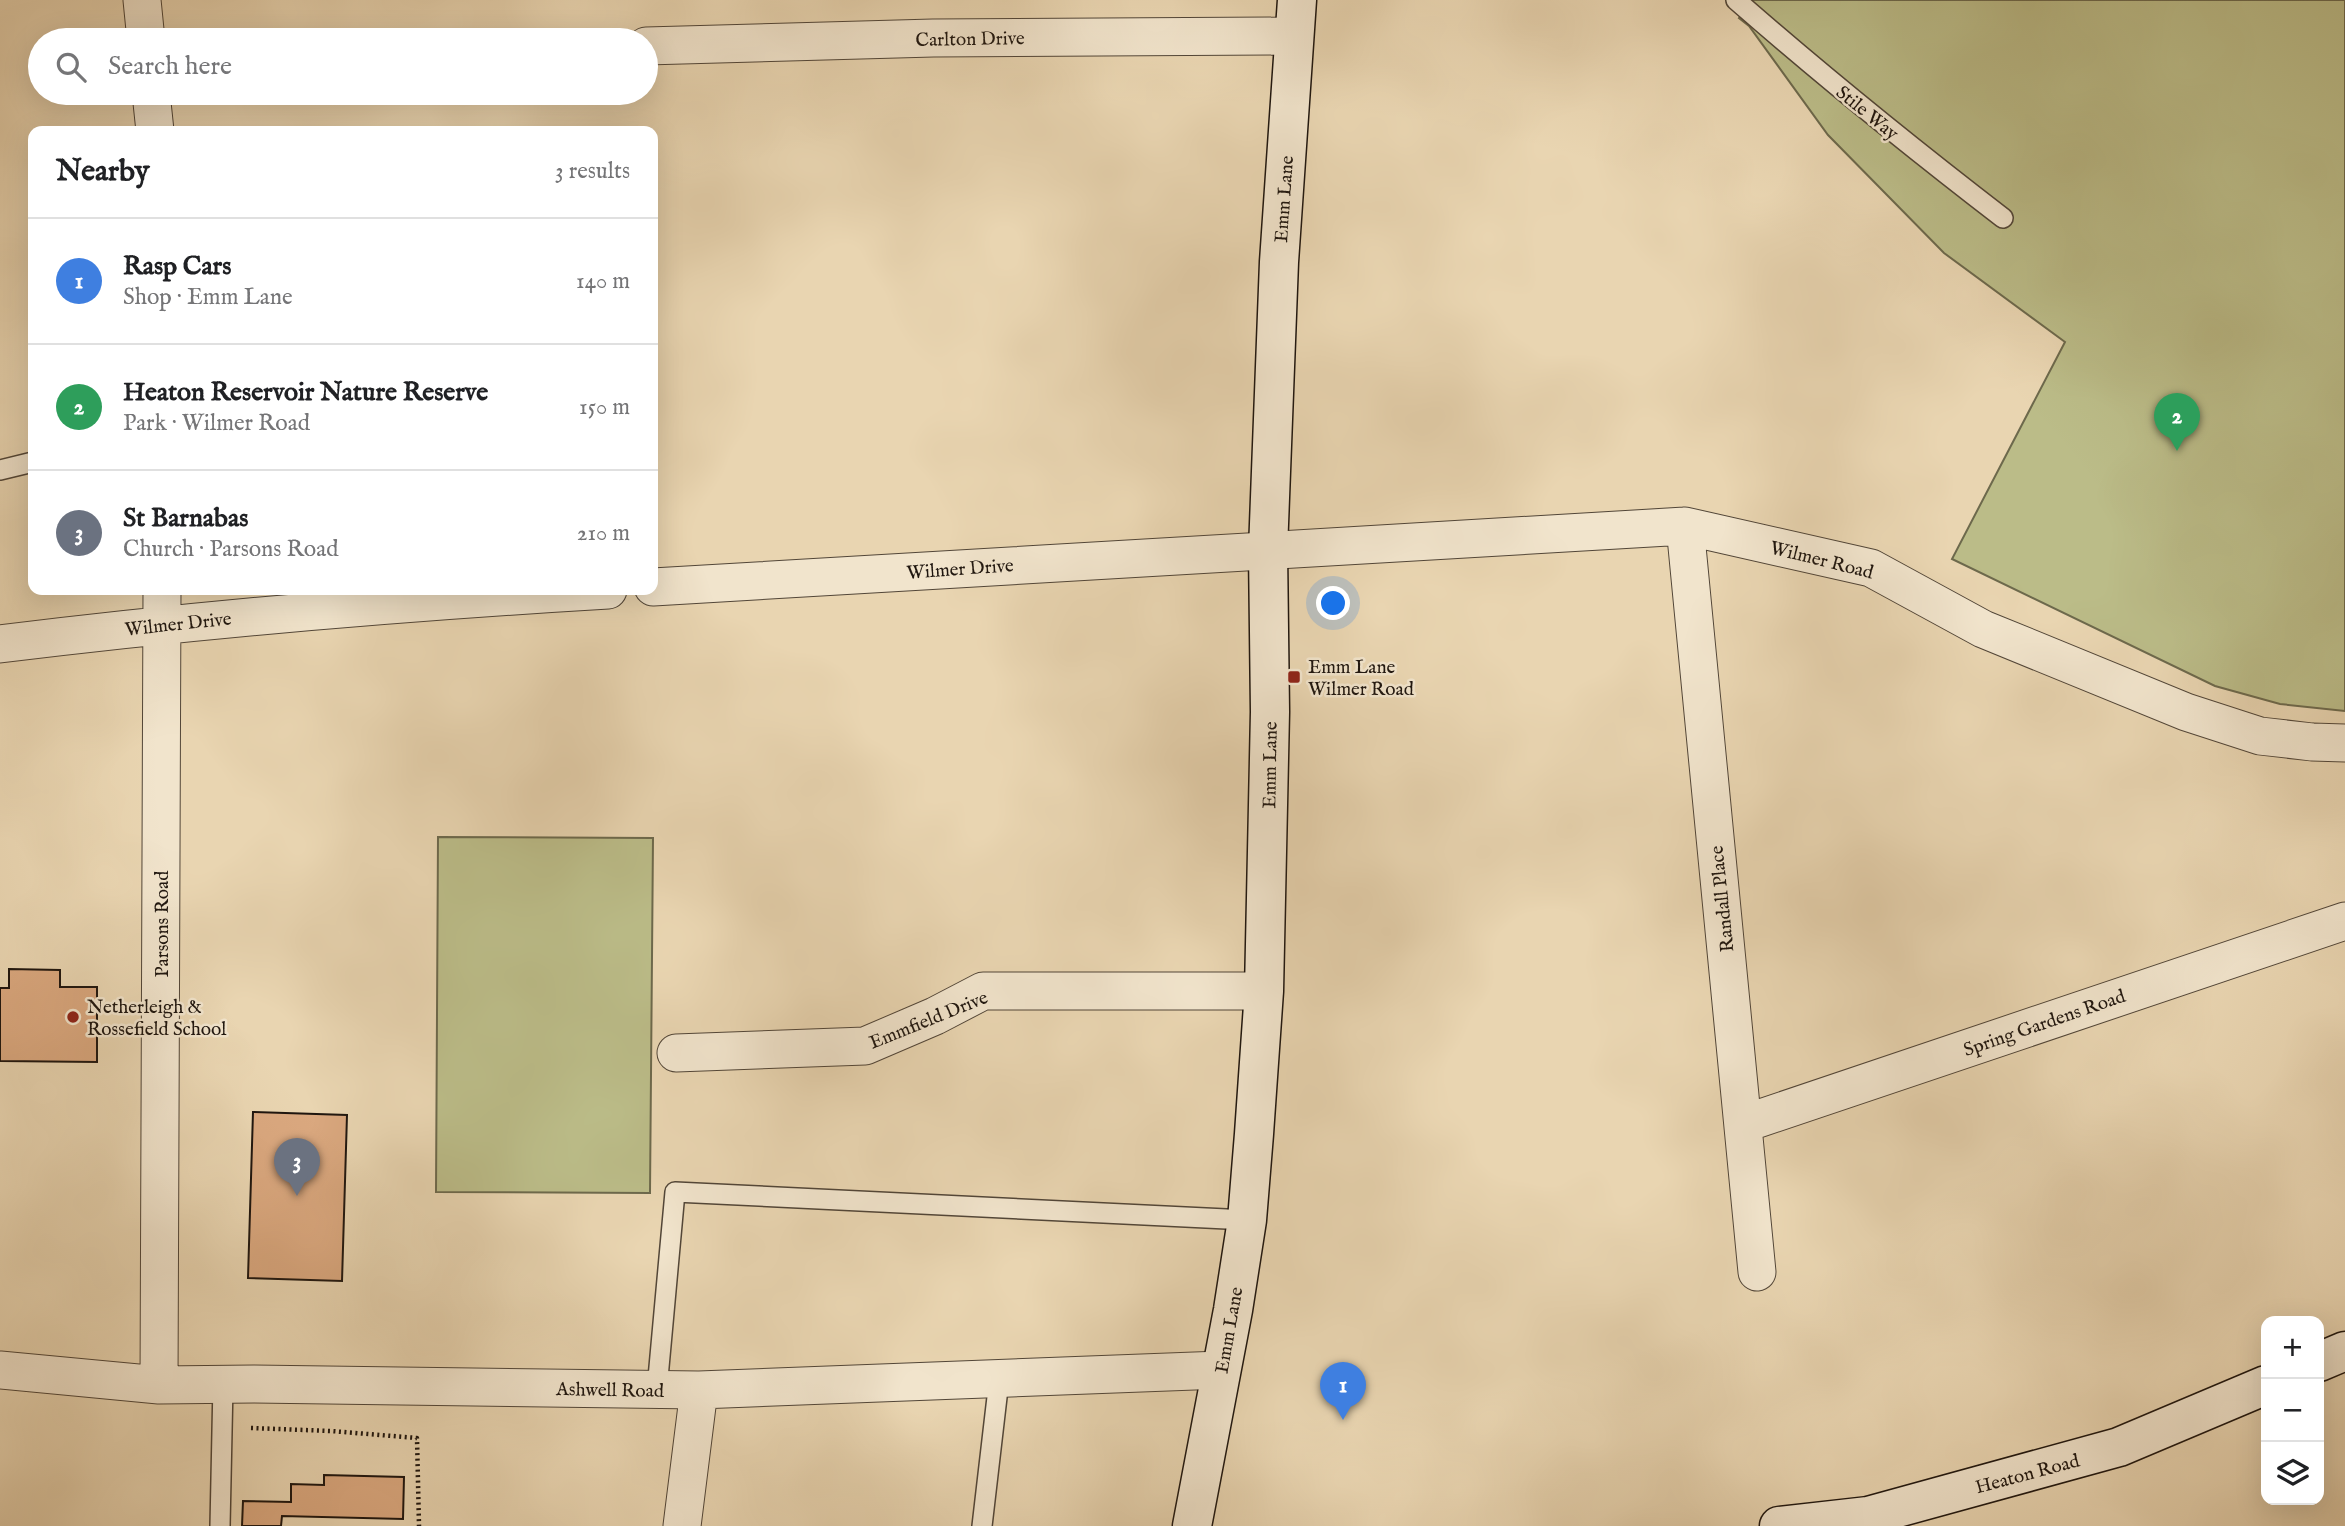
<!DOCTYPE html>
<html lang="en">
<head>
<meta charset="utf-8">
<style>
  body { margin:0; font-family:"IM FELL English",serif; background:#f6f6f6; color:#202124 }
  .controls { position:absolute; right:21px; bottom:21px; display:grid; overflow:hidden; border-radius:14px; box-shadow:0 7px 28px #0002 }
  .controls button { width:63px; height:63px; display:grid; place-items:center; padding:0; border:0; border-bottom:2px solid #e0e0e0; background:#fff; color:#202124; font:35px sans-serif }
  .you { position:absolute; left:1334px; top:604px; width:24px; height:24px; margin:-18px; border:5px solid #fff; border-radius:50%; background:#1a73e8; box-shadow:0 0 0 10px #1a73e833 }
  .badge { display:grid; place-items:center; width:46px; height:46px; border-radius:50%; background:#db2777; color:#fff; font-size:23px; font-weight:700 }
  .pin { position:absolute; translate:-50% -58px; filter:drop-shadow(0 2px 4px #0008) }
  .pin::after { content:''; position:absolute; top:37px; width:24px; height:21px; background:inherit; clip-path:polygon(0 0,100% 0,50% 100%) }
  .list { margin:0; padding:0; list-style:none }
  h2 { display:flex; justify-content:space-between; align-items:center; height:91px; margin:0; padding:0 28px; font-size:30px }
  h2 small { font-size:23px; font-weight:400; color:#757577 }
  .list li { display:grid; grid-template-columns:46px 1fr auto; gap:21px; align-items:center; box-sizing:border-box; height:126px; padding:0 28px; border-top:2px solid #e0e0e0 }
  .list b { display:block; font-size:26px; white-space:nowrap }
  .list p { margin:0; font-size:23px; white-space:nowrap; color:#757577 }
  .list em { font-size:23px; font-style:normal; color:#757577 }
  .icon { flex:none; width:38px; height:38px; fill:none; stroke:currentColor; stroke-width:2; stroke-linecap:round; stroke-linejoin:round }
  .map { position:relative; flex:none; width:2345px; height:1526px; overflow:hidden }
  .search { position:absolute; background:#fff; box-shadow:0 7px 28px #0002; left:28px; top:28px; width:630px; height:77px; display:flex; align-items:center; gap:18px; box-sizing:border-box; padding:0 24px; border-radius:38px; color:#757577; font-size:26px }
  .panel { position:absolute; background:#fff; box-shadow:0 7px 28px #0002; left:28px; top:126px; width:630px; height:469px; border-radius:14px }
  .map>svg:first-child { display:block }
  .green { fill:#bbbc88; stroke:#6d694c; stroke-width:2 }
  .building { fill:#daa87f; stroke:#1f160f; stroke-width:2 }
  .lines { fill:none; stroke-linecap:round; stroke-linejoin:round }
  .lane-casing { stroke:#524638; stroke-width:22 }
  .street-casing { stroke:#524638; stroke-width:39 }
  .secondary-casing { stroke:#1f160f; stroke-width:41 }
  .path { stroke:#1f160f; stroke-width:4.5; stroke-dasharray:2 3.5; stroke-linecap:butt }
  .lane { stroke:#f1e4cc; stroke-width:19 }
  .street { stroke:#f1e4cc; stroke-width:37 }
  .secondary { stroke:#f1e4cc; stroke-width:38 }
  .poi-dot { fill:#8f2418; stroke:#f1e4cc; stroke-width:2.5 }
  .labels { text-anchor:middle; stroke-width:5; stroke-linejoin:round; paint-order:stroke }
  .street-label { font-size:19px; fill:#1f160f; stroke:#f1e4cc }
  .poi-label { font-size:19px; fill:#1f160f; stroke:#f1e4cc; text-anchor:start }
</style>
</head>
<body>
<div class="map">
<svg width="2345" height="1526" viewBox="0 0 2345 1526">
  <rect width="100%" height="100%" fill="#e9d5b1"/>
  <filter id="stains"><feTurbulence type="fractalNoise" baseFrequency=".00286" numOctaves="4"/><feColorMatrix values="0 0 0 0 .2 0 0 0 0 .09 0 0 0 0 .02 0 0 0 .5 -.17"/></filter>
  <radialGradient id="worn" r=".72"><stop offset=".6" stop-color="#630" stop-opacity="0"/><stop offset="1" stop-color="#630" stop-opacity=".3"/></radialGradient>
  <path class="green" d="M1753,0H2345V711L2280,704L2215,686L1952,559L2065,342L1944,253L1828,135L1749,26L1739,18Z
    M438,837L653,838L650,1193L436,1192Z"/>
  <path class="building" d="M9,969L60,970V987H97V1062L0,1061V988H9Z
    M253,1112L347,1115L342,1281L248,1278Z
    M324,1475L404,1477L403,1519L282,1516L281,1526H242L243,1501L291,1502V1484L324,1485Z"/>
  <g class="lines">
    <g class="lane-casing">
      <path id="lane" d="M1736,0C1823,76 1912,148 2003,218
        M0,470L33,462
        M657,1389L675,1192L1247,1220
        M220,1526L223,1384
        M982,1526L999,1380"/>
    </g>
    <g class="street-casing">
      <path id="street" d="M142,0L146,40
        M646,46L933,38L1294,36
        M151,93L155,131
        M1685,526L1757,1272
        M653,587L1685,526L1871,568L1983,629L2186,712L2260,736L2312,742L2345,743
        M0,644C202,619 405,602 608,590
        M676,1053L865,1046L935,1016L983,991H1264
        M1743,1124L2345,921
        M0,1370L159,1385L254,1384L699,1390L1221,1370
        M159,1385L162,590
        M682,1526L699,1390"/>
    </g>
    <g class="secondary-casing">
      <path id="secondary" d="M2319,1362L2345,1351
        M1192,1526L1233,1310L1247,1220L1254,1134L1264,991L1270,712L1268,550L1279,262L1297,0
        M1779,1526L1868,1516L2119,1447L2266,1385"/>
    </g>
    <path class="path" d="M251,1428L331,1431L417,1438L419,1526"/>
    <use href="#lane" class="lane"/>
    <use href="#street" class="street"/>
    <use href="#secondary" class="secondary"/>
  </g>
  <g class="poi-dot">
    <rect x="1287" y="670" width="14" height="14" rx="3.5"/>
    <circle cx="73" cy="1017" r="7"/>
  </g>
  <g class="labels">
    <g class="street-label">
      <text transform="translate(970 38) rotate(-1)" y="7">Carlton Drive</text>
      <text transform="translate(1868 112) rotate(39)" y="7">Stile Way</text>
      <text transform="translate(1283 199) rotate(-86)" y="7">Emm Lane</text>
      <text transform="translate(1822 559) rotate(14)" y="7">Wilmer Road</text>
      <text transform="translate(960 568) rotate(-4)" y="7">Wilmer Drive</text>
      <text transform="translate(178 623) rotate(-6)" y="7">Wilmer Drive</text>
      <text transform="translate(1269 765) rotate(-89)" y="7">Emm Lane</text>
      <text transform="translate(1721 899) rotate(-96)" y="7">Randall Place</text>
      <text transform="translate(161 924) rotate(-90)" y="7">Parsons Road</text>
      <text transform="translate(928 1019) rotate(-22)" y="7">Emmfield Drive</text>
      <text transform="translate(2044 1022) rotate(-19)" y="7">Spring Gardens Road</text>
      <text transform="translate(1228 1330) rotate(-80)" y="7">Emm Lane</text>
      <text transform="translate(610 1389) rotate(1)" y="7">Ashwell Road</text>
      <text transform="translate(2027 1473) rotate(-15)" y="7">Heaton Road</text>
    </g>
    <g class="poi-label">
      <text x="1308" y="673">Emm Lane<tspan x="1308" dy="22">Wilmer Road</tspan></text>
      <text x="87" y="1013">Netherleigh &amp;<tspan x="87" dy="22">Rossefield School</tspan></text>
    </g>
  </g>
  <rect width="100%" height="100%" filter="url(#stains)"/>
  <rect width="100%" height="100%" fill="url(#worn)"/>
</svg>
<div class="controls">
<button>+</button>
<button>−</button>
<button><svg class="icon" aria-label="layers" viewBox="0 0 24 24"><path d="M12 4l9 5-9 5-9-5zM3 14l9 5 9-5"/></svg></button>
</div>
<div class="you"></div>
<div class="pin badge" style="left:1343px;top:1420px;background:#3f7fe0">1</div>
<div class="pin badge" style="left:2177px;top:451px;background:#2e9e5b">2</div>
<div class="pin badge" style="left:297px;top:1196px;background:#6b7280">3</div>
<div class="search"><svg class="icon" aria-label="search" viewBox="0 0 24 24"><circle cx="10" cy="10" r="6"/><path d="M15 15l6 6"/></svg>Search here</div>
<section class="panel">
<h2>Nearby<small>3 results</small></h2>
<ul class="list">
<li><span class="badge" style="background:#3f7fe0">1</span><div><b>Rasp Cars</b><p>Shop · Emm Lane</p></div><em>140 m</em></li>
<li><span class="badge" style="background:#2e9e5b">2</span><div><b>Heaton Reservoir Nature Reserve</b><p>Park · Wilmer Road</p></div><em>150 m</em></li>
<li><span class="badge" style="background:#6b7280">3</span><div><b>St Barnabas</b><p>Church · Parsons Road</p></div><em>210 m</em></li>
</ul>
</section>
</div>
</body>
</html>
